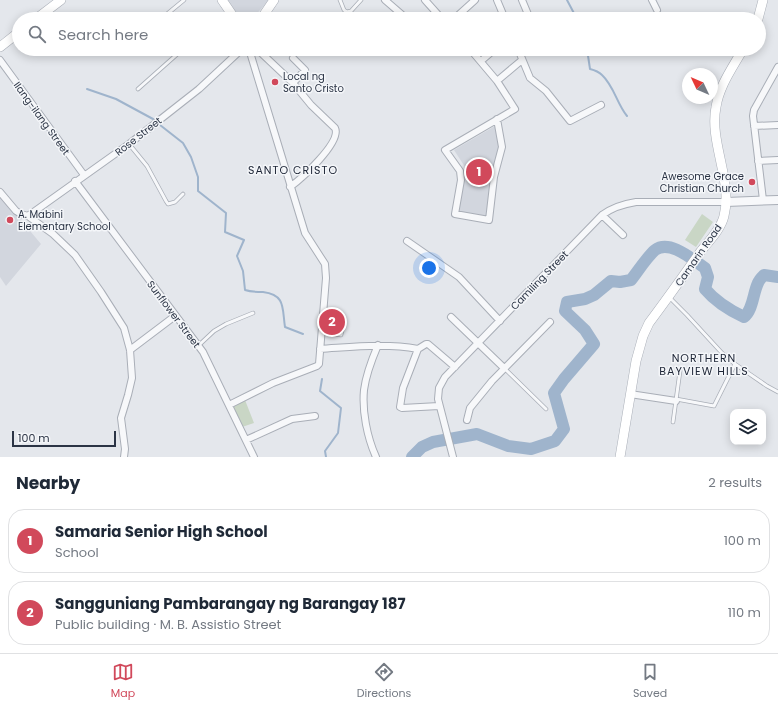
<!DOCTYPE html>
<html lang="en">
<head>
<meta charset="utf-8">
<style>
  body { margin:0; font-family:Poppins,sans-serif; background:#f2f2f3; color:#1f2937 }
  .controls { position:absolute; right:12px; bottom:12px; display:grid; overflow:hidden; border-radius:8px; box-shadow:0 2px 10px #0003 }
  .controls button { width:36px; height:36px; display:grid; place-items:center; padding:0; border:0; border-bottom:1px solid #e0e1e3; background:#fff; color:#1f2937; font:20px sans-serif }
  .compass { position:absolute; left:682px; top:68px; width:36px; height:36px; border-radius:50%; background:#fff; box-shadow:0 2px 10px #0003; rotate:314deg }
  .scale { position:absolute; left:12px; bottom:10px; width:104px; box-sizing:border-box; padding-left:4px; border:2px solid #2b3445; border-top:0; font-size:11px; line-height:14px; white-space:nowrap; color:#2b3445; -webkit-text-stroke:3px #f4f6f9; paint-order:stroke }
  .you { position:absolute; left:429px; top:268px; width:14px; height:14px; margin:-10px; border:3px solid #fff; border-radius:50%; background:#1a73e8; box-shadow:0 0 0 6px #1a73e833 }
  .badge { display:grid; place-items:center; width:26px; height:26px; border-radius:50%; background:#d1495b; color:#fff; font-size:13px; font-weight:700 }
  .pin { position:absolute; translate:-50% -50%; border:2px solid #fff; box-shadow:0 1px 4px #0006 }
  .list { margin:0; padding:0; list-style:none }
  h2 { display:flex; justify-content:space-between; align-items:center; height:52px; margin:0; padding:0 16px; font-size:17px }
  h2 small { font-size:13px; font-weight:400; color:#747a83 }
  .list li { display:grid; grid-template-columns:26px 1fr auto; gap:12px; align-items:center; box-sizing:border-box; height:64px; margin:0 8px 8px; padding:0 8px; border:1px solid #e0e1e3; border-radius:16px }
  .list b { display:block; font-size:15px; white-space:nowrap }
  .list p { margin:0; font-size:13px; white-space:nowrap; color:#747a83 }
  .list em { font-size:13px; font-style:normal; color:#747a83 }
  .icon { flex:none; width:22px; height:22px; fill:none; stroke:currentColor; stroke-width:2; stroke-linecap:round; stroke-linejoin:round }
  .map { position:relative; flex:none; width:778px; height:457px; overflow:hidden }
  .search { position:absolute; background:#fff; box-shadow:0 2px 10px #0003; left:12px; right:12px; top:12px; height:44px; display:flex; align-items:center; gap:10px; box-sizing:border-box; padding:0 14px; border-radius:22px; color:#747a83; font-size:15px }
  .sheet { height:196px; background:#fff }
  nav { display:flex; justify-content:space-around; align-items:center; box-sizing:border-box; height:56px; border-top:1px solid #e0e1e3; background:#fff; font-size:11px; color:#747a83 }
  nav a { display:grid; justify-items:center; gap:2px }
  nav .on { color:#d1495b }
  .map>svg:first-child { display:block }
  .built { fill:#d2d6de }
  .pitch { fill:#c9d6c5 }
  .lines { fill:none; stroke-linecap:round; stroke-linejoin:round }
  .stream { stroke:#9fb4cc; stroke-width:2 }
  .river { stroke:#9fb4cc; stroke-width:12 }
  .service-casing { stroke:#a9aeb7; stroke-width:4.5 }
  .minor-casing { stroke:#a9aeb7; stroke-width:8 }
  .tertiary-casing { stroke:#a9aeb7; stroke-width:10 }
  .secondary-casing { stroke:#a9aeb7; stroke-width:10 }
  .service { stroke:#f7f8fa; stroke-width:3 }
  .minor { stroke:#f7f8fa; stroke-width:6 }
  .tertiary { stroke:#f7f8fa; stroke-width:8 }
  .secondary { stroke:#fff; stroke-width:9 }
  .poi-dot { fill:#d1495b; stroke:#f4f6f9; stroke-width:1.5 }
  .labels { text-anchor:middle; stroke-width:3; stroke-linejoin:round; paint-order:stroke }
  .poi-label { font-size:10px; fill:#2b3445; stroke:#f4f6f9; text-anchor:start }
  .street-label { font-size:10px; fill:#2b3445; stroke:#f4f6f9 }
  .neighbourhood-label { font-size:11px; letter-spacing:1px; fill:#1d2536; stroke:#f4f6f9 }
</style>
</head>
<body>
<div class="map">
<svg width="778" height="457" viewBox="0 0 778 457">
  <rect width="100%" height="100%" fill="#e4e7ec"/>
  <path class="built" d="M226,0H269L252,19H240Z
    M495,126H497L501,148L491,174L487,217L458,212L467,170L454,150Z
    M0,195L41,244L6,286L0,277Z"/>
  <path class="pitch" d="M702,214L713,222L696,247L685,240Z
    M245,400L254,423L242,427L233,405Z"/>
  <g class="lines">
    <path class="stream" d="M567,0L577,19
      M587,49L590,69C594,70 599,72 602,75C614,86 617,104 627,116
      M87,89L116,99L153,119
      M160,125L183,143L191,157L198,177V191L226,213L225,232L244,240L237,256L243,271L245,290C251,292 256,292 263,292C286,295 282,308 285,327L303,334
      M322,379L320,391L341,408L338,433L325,451L326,457"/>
    <path class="river" d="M412,457L422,447L433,442L477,434L508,446L531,449L555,441L564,429L554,393L564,379L594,344L585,330L565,311L567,302L585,299L594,295L611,281L620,282L631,280C638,271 647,257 655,250C670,239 693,260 705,268L708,277L705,289C716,302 729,310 744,317C753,310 753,293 758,283C759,280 762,277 764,275L778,277"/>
    <g class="service-casing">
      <path id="service" d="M340,0L344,10L347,12L351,11L361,0
        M161,19L184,0
        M224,19L231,14
        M138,89L183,49
        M129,144L147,166L166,201L168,204L175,202L183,194
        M670,298L687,315L722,353L735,364L767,386L778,392
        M321,332L341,335L344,322
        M198,346L214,331L226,324L253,313
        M504,368L546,409
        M676,399L714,406L735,364
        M673,422L680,371"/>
    </g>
    <g class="minor-casing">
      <path id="minor" d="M385,0L407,19
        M425,0L442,19
        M497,0L505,19
        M522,0L530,19
        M652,0L657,10
        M454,19L475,0
        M257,49L293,83L311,105L335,128C342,142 301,179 290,187
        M443,49H445
        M470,49L497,81L515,109L445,150L460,171L461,180L455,214L489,220L494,177L502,147L497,119
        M518,49L530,78L546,91L570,121L601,105
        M0,60L84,175
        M481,61L495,49
        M497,81L522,60
        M293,83L305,70L293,58
        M754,126L778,125
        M758,161L778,160
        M75,181L203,352L254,457
        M0,192L16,211L21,214L28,216L53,234L75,255L101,292L124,328L130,350L132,378L128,395L121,418L125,449L124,457
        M763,200L753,116L754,110L778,67
        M602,215L623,235
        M28,216L129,144L199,89L242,49
        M407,241L459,277L500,321
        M451,317L504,368
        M320,349C353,347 385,343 418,349L403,388L400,407L402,408L439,406
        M418,349L426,344H428L455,367
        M130,350L175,316
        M630,394L676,401
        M229,405L273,383L317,366L319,364L326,278L325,264L305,233L249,49
        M467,420L470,408L492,381L550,322
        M246,440L292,419L315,416
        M376,457C367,437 362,411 364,390C366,374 372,359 378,345
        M453,457L438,399L439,388L445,377L602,215C613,207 623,204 636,202H726"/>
    </g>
    <g class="tertiary-casing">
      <path id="tertiary" d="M726,202L778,200"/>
    </g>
    <g class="secondary-casing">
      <path id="secondary" d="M222,0L235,19
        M36,19L61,0
        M261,19L274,0
        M758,19L763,0
        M0,47L19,32
        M620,457L636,361L643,336L649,323C667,299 684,275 701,251C709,241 721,229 724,216C733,181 709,142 716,107C719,86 733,67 743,49"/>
    </g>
    <use href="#service" class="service"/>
    <use href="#minor" class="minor"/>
    <use href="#tertiary" class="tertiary"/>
    <use href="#secondary" class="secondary"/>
  </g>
  <g class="poi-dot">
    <circle cx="275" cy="82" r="4"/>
    <circle cx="752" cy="182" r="4"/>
    <circle cx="10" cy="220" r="4"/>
  </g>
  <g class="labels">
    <g class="poi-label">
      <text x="283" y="80">Local ng<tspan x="283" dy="12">Santo Cristo</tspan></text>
      <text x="744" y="180" text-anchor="end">Awesome Grace<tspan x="744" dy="12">Christian Church</tspan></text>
      <text x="18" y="218">A. Mabini<tspan x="18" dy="12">Elementary School</tspan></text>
    </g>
    <g class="street-label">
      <text transform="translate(42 118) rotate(54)" y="4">Ilang-ilang Street</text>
      <text transform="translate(138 136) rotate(-38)" y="4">Rose Street</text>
      <text transform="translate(698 255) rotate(-55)" y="4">Camarin Road</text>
      <text transform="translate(539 280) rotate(-46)" y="4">Camiling Street</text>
      <text transform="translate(174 314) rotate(53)" y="4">Sunflower Street</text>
    </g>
    <g class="neighbourhood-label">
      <text x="293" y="174">SANTO CRISTO</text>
      <text x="704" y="362">NORTHERN<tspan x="704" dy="13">BAYVIEW HILLS</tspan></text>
    </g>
  </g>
</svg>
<div class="controls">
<button><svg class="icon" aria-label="layers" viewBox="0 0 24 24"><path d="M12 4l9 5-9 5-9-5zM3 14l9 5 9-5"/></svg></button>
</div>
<svg class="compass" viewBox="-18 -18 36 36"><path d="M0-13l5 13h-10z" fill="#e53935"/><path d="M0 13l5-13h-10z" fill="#747a83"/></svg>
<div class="scale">100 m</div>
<div class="you"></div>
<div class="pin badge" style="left:479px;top:172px">1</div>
<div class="pin badge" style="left:332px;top:322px">2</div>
<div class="search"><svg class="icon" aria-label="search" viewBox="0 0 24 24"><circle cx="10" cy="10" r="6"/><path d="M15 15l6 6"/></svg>Search here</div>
</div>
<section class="sheet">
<h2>Nearby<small>2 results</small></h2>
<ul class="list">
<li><span class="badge">1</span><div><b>Samaria Senior High School</b><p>School</p></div><em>100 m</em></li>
<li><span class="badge">2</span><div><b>Sangguniang Pambarangay ng Barangay 187</b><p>Public building · M. B. Assistio Street</p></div><em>110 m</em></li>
</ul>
</section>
<nav>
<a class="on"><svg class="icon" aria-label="map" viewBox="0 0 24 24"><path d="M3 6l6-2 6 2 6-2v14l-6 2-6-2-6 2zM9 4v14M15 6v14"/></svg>Map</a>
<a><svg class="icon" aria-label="directions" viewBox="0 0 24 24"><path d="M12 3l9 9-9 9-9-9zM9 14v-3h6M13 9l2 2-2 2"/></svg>Directions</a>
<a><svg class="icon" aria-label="saved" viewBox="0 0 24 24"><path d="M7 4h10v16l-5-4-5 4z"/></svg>Saved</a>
</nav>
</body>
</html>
